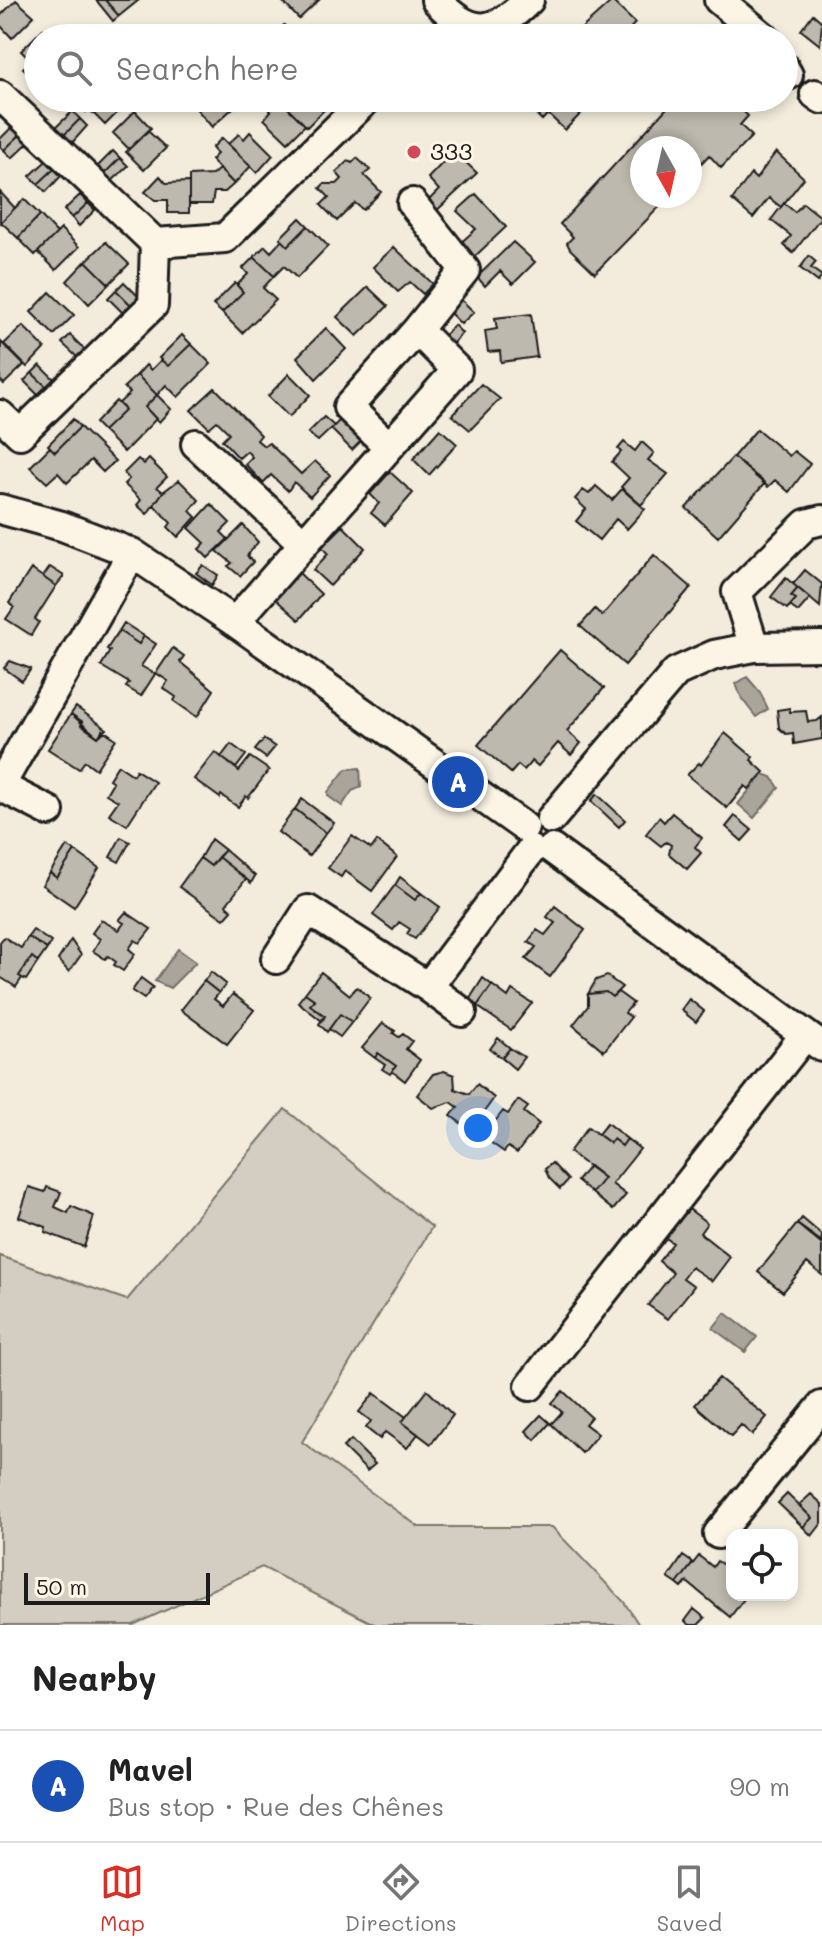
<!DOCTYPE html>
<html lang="en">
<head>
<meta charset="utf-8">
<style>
  body { margin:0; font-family:Mali,sans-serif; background:#f6f6f6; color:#222 }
  .controls { position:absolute; right:24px; bottom:24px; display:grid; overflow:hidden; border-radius:16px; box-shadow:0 4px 12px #0003 }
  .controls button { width:72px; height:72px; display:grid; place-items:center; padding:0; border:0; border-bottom:2px solid #e0e0e0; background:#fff; color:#222; font:40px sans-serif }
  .compass { position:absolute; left:630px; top:136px; width:72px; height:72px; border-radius:50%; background:#fff; box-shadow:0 4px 12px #0003; rotate:172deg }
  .scale { position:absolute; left:24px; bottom:20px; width:186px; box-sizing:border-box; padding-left:8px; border:4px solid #1c1c1c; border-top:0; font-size:22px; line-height:28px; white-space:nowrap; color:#1c1c1c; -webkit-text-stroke:6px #fcf5e5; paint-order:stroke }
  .you { position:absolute; left:478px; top:1128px; width:28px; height:28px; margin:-20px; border:6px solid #fff; border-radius:50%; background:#1a73e8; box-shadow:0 0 0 12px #1a73e833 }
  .badge { display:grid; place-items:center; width:52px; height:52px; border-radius:50%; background:#d93025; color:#fff; font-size:26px; font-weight:700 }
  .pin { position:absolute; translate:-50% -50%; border:4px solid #fff; box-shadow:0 2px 8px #0006 }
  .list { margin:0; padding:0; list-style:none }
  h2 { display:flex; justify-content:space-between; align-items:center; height:104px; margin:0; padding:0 32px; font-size:34px }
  h2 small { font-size:26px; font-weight:400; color:#767676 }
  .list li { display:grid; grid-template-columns:52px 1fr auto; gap:24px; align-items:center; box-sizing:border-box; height:112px; padding:0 32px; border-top:2px solid #e0e0e0 }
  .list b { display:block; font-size:30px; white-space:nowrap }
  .list p { margin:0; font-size:26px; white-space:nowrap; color:#767676 }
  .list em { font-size:26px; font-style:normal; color:#767676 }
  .icon { flex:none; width:44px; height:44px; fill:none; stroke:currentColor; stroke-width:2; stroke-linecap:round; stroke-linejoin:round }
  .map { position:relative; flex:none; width:822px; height:1625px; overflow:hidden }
  .search { position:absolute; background:#fff; box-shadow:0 4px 12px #0003; left:24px; right:24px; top:24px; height:88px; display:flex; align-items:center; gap:20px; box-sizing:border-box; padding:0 28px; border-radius:44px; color:#767676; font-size:30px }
  .sheet { height:216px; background:#fff }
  nav { display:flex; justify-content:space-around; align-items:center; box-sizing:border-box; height:112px; border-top:2px solid #e0e0e0; background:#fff; font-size:22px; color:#767676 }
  nav a { display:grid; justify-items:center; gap:4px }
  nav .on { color:#d93025 }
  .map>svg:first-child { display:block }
  .green { fill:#d3cec1; stroke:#78756e; stroke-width:2 }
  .water { fill:#aaa59b; stroke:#716e68; stroke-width:2 }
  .building { fill:#beb9ae; stroke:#1c1c1c; stroke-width:2 }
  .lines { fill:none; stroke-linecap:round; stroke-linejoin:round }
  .minor-casing { stroke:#1c1c1c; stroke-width:34 }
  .minor { stroke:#fcf5e5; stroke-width:28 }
  .poi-dot { fill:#d1495b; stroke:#fcf5e5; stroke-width:3 }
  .labels { text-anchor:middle; stroke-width:6; stroke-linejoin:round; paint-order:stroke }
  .poi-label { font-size:24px; fill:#1c1c1c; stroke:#fcf5e5; text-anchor:start }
</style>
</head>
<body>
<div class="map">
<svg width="822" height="1625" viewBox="0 0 822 1625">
  <rect width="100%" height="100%" fill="#f3ecdd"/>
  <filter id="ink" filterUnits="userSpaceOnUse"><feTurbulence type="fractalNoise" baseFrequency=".0125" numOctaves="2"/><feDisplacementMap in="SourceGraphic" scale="16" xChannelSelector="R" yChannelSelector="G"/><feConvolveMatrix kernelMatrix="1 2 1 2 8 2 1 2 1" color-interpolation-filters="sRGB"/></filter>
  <g filter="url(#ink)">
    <path class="green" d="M285,1109L432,1227L302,1442L419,1527H552L624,1602L639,1625H376L262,1567L133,1625H0V1256L127,1300Z"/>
    <path class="water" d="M747,677L760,692L768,709L756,717L742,699L736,684Z
      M360,768L361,787L352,791L342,806L328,796V792L346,769Z
      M763,774L772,777L779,788L754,818L738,804Z
      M178,949L196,962L170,988L155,981Z
      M725,1313L757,1337L745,1352L713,1328Z"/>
    <path class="building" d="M16,0L34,16L12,38L0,25V16Z
      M96,0H105L119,16L113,21Z
      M105,0H139L119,16Z
      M281,0H319L299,19Z
      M612,1L635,23L629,30L637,38H571Z
      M813,14L822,22L820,45L801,30Z
      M212,25L225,38H199Z
      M284,25L297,38H271Z
      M43,29L52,38H38V68L31,75L23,68L31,61L21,51Z
      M73,98H100L86,112Z
      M100,98H122L127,103L105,125L89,109Z
      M203,98H244L212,127L194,106Z
      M274,98H278L305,125L288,142L264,119L271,111L266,106Z
      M313,98L324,110L307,127L279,99Z
      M519,98H596L565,130L548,114L542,120Z
      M676,98H730L748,116L740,125L752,136L721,168L709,155L691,174L690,148H642V196H670L595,273L570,249L567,243L573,237L560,224Z
      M73,111L80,119L63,136L55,128Z
      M135,111L151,128L129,149L113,133Z
      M80,119L87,126L71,144L63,136Z
      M12,127L20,135L4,150L0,146V139Z
      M148,131L166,148L144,170L126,152Z
      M250,132L273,155L257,173L228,144L239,134L244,139Z
      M20,135L28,143L12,158L4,150Z
      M222,138L251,166L234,184L211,160L217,154L212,148Z
      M113,151L120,158L103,175L96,168Z
      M454,151L477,173L433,214L424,205L439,190L428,178Z
      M776,152L804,178L781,207L769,198L753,218L732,200L751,174L756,179Z
      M120,158L128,166L110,183L103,175Z
      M357,158L370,170L364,175L381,192L363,210L355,203L337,221L321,205L329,197L320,188L324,184H337L342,179L336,172L348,161L352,163Z
      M46,161L54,169L38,184L30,176Z
      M54,169L61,176L46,192L38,184Z
      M219,169L234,184L225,192H214L212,204H189V176L212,175Z
      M160,176L166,183L189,182V213H168V200H155L145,192Z
      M0,192L15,208L0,223Z
      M476,194L506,227L471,260L457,246L476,229L457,211Z
      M80,195L88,203L72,218L64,210Z
      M24,199L40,215L18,238L1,222Z
      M88,203L95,210L79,226L72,218Z
      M784,203L795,212L803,203L821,217L793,253L784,245L791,236L771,220Z
      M40,215L57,233L35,255L18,238Z
      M300,218L308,226L288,246L280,238Z
      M308,226L328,246L297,278L284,266L274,276L254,257L265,246L271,252L282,240L288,246Z
      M61,229L79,247L56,270L38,252Z
      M106,242L129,264L109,284L86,261Z
      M513,242L535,262L513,284L500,271L485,286L477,277Z
      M394,247L433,284L423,294L410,282L398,292L373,267Z
      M809,256L816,262L811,268L822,276L818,282L800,268Z
      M254,257L274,276L263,288L276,300L242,333L222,313L243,292L237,285L248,274L243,268Z
      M86,261L109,284L89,304L67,281Z
      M124,282L140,298L132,306L116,290Z
      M235,283L243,292L222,313L213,305Z
      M368,287L388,306L357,336L337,317Z
      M116,290L132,306L124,314L108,298Z
      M50,292L74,315L54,335L31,312Z
      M453,292L474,312L461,324L442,305Z
      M531,314L537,357L501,362L500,351L488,352L485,331L497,329L495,318Z
      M454,325L462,333L448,349L439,341Z
      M23,326L45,348L27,367L4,344Z
      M326,328L346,349L316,379L297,357Z
      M70,335L87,352L79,359L62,343Z
      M182,335L191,344L168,366L159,358Z
      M1,342L24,365L4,384L0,380Z
      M191,344L211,364L178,397L166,385L157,395L137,375L146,365L151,370L161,360L168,366Z
      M40,365L57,382L49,389L32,373Z
      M32,373L49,389L41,398L24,381Z
      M289,374L310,395L289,417L268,396Z
      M137,375L157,395L145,407L156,419L124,452L103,431L125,410L119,403L130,393L124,387Z
      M481,384L500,399L470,430L452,415Z
      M215,388L261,435L257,440L264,446L269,443L301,474L315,461L330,475L310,497L294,482L288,491L271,475L263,483L245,464L252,457L247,451L239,458L222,440L229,433L217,421L209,428L191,410Z
      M157,395L171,409L159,422L145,407Z
      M116,401L125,410L103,431L95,423Z
      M346,414L367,435L352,450L331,429Z
      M324,417L334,426L318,441L308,433Z
      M73,419L80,427L55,452L48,445Z
      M80,427L115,461L103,472L91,460L67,483L58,473L47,483L30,467L50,447L55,452Z
      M440,429L457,444L429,475L413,459Z
      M757,429L789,456L794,451L810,464L789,492L775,480L768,487L733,457Z
      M624,442L635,451L642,442L654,453L648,460L668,474L641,505L621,487L629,478L612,462L621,452L618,449Z
      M733,457L765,483L718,537L686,508Z
      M138,459L144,464L149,459L167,477L157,487L163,492L147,514L137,505L141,500L124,484L129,479L124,473Z
      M390,472L413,493L385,525L371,513L379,503L370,494Z
      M179,480L199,500L190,511L196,517L178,537L168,527L171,523L154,505L163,492Z
      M596,486L612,500L622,489L645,509L627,529L616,519L599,540L576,521L586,509L575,499L583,490L589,494Z
      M211,504L230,523L221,532L228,539L208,558L199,549L205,543L189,528Z
      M243,525L258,542L247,556L253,562L240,576L228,566L232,563L217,551Z
      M343,526L365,548L330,586L313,570L328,554L322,547Z
      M654,555L691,587L625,665L580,626L595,609L602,616Z
      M203,565L218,575L212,585L196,573Z
      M50,567L64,576L56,586L43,577Z
      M31,569L56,586L35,619L39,622L31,635L6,619L14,607L9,603Z
      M296,570L321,594L299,620L273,597Z
      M805,570L822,584L820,607L793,584Z
      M786,578L798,588L791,596L796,599L787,609L771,597Z
      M798,588L810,598L798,612L790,606L796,599L791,596Z
      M124,623L144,636L139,644L119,631Z
      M119,631L139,644L144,636L156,644L141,666L155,674L141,696L126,687L129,683L101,666L110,651L107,649Z
      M173,648L184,656L180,662L214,690L197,717L174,701L176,697L163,688L168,681L156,673Z
      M560,650L604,688L567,731L581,743L571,755L558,743L538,766L532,761L524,770L518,765L511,773L478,745Z
      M10,661L31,669L22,681L4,668Z
      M76,707L107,729L98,737L81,725L83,722L71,714Z
      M790,708V712L806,711L808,722L817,721L822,717V739L794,744L793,733L786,734L779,728L777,710Z
      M71,714L98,737L103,730L116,739L96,769L85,761L79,769L48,749Z
      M725,733L753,757L751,760L764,772L749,789L745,786L727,808L687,775L699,763L701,765Z
      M264,739L275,747L266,758L255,750Z
      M231,744L246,755L236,768L221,757Z
      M215,752L239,771L250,757L269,770L248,798L246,796L238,807L221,795L220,798L194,779Z
      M118,765L133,775L136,770L155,782L127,825L109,814L118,801L106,794L113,782L109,779Z
      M597,794L625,820L619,827L591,801Z
      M302,799L334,823L326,833L295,809Z
      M295,809L326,833L309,856L278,832Z
      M672,813L702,838L695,847L701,853L687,869L669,854L671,845L666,842L661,846L646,834L659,817L664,822Z
      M735,816L752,830L742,841L726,827Z
      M352,836L371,849L377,841L397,857L372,891L345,871L341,877L328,868Z
      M121,837L130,842L119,862L110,857Z
      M211,839L225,850L211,866L200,858Z
      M67,846L75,851L57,878L50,873Z
      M225,850L255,876L251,883L218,857Z
      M75,851L99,868L74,907L42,885L50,873L57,878Z
      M218,857L246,879L226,905L232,910L224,919L179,887L200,858L211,866Z
      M400,877L421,893L415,900L395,885Z
      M395,885L415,900L421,893L440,907L415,939L407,934L410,929L399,922L393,930L373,915Z
      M555,906L585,930L550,977L526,959L536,947L528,942L537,930L545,935L555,923L547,917Z
      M126,912L151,929L140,943L135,940L129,949L135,954L123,971L114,965L116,962L108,956L105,959L93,951L100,939L92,933L101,920L119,930L124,923L119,920Z
      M33,930L51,942L47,949L28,937Z
      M4,937L21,948L28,937L47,949L38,962L32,957L19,976L22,978L16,987L0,977V942Z
      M71,940L81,955L69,972L58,960Z
      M32,957L38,962L26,980L19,976Z
      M211,972L226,984L219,993L204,981Z
      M321,972L350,995L357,987L370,998L352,1022L340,1014L327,1032L319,1024L325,1016L310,1005L315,1000L305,993Z
      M607,976L622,987L612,997L606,992L588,994L596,980Z
      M141,978L153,987L144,999L132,991Z
      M483,978L492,985L477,1006L469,1000Z
      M204,981L219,993L214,999L223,1006L233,994L254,1010L227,1044L181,1010Z
      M492,985L508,997L512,990L532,1003L511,1030L477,1006Z
      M606,992L612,997L618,992L633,1003L625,1013L631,1017L604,1051L573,1025L588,1006V994Z
      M305,993L315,1000L310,1005L325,1016L322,1021L298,1002Z
      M689,999L704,1011L696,1022L681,1010Z
      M340,1014L352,1022L340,1037L329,1029Z
      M383,1023L395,1031L393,1033L399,1037L403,1034L412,1041L406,1049L420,1060L405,1081L392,1071L396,1066L378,1053L375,1058L362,1048Z
      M498,1038L510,1048L502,1058L490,1049Z
      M510,1048L524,1057L515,1069L502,1058Z
      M378,1053L396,1066L390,1074L382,1069L385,1065L375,1058Z
      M444,1071L454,1075L455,1089L469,1094L477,1084L494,1098L471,1130L451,1116L458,1107L451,1102L433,1108L417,1095L433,1074Z
      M518,1100L528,1107L524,1112L539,1124L517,1153L508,1147L504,1152L483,1137L503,1111L508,1114Z
      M607,1123L627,1139L622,1146L613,1139L610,1143L598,1134Z
      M588,1127L610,1143L613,1139L622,1146L627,1139L640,1149L612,1184L626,1195L613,1210L592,1193L604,1178L569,1152Z
      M552,1163L568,1180L560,1189L549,1178L545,1169Z
      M589,1166L604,1178L592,1193L577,1181Z
      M29,1187L45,1192L47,1187L61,1192L55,1207L68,1213L71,1206L94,1216L84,1247L45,1232L46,1227L19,1217Z
      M689,1209L707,1223L700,1233L730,1257L712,1281L691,1267L683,1278L694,1286L668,1319L648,1305L673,1273L659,1261L673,1243L666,1238Z
      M802,1218L822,1235L821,1244L797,1224Z
      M797,1224L822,1242V1275L807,1263L783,1292L758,1272Z
      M719,1378L767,1417L752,1435L741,1425L731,1436L695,1405Z
      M427,1390L453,1415L431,1444L402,1422Z
      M563,1391L591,1417L585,1424L598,1434L582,1453L551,1424L562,1412L552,1403Z
      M374,1393L406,1417L402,1422L418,1434L407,1448L385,1432L380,1439L366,1428L371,1421L359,1412Z
      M541,1415L550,1423L535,1440L526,1431Z
      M351,1440L375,1464L367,1471L343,1447Z
      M787,1494L812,1518L803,1527L778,1503Z
      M811,1494L822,1504V1523L812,1536L803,1527L812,1518L799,1505Z
      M683,1556L693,1563L677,1584L668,1578Z
      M699,1556L713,1567L717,1561L732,1570V1595H747L730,1617L687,1582L682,1588L677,1584Z
      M694,1609L705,1618L698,1625H690L685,1621Z"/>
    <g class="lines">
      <g class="minor-casing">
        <path id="minor" d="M436,0C472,38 493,35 529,0
          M719,0L765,38
          M784,68L788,75
          M815,94L822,99
          M0,95L155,243
          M155,243L225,238L368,98
          M0,415L20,434L153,305L155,243
          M196,444L304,544
          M389,447L348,407L417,330L465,270L412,203
          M0,509L62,526L132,553L235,622L524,827
          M235,622L457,370L417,330
          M754,647L737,592L806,524L822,520
          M0,786L132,553
          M0,786L49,811
          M551,819L676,672L714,655L754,647L822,646
          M552,849L822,1047
          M276,959L308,910L428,987
          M462,1012L428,987L531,850
          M530,1386L805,1035
          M718,1534L822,1406"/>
      </g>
      <use href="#minor" class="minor"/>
    </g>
  </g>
  <circle class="poi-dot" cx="414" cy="152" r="8"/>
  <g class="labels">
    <g class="poi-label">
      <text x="430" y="160">333</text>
    </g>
  </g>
</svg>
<div class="controls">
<button><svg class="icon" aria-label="locate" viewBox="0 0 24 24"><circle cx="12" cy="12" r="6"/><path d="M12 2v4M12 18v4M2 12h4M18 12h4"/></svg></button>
</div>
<svg class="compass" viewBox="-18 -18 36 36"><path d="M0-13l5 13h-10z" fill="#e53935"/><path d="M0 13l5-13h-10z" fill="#767676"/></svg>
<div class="scale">50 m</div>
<div class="you"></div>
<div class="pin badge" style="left:458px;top:782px;background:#1a4fb4">A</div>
<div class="search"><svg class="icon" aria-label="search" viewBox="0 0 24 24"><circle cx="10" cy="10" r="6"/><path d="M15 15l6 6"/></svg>Search here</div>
</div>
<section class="sheet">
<h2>Nearby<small></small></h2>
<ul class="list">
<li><span class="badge" style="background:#1a4fb4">A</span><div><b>Mavel</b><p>Bus stop · Rue des Chênes</p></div><em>90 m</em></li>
</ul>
</section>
<nav>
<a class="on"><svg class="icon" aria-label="map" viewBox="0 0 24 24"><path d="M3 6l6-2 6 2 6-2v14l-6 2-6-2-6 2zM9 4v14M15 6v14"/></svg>Map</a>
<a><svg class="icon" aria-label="directions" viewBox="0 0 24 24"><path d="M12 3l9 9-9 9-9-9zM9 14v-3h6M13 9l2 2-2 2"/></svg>Directions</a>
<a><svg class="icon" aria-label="saved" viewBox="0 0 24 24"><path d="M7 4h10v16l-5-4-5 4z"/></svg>Saved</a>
</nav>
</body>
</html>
